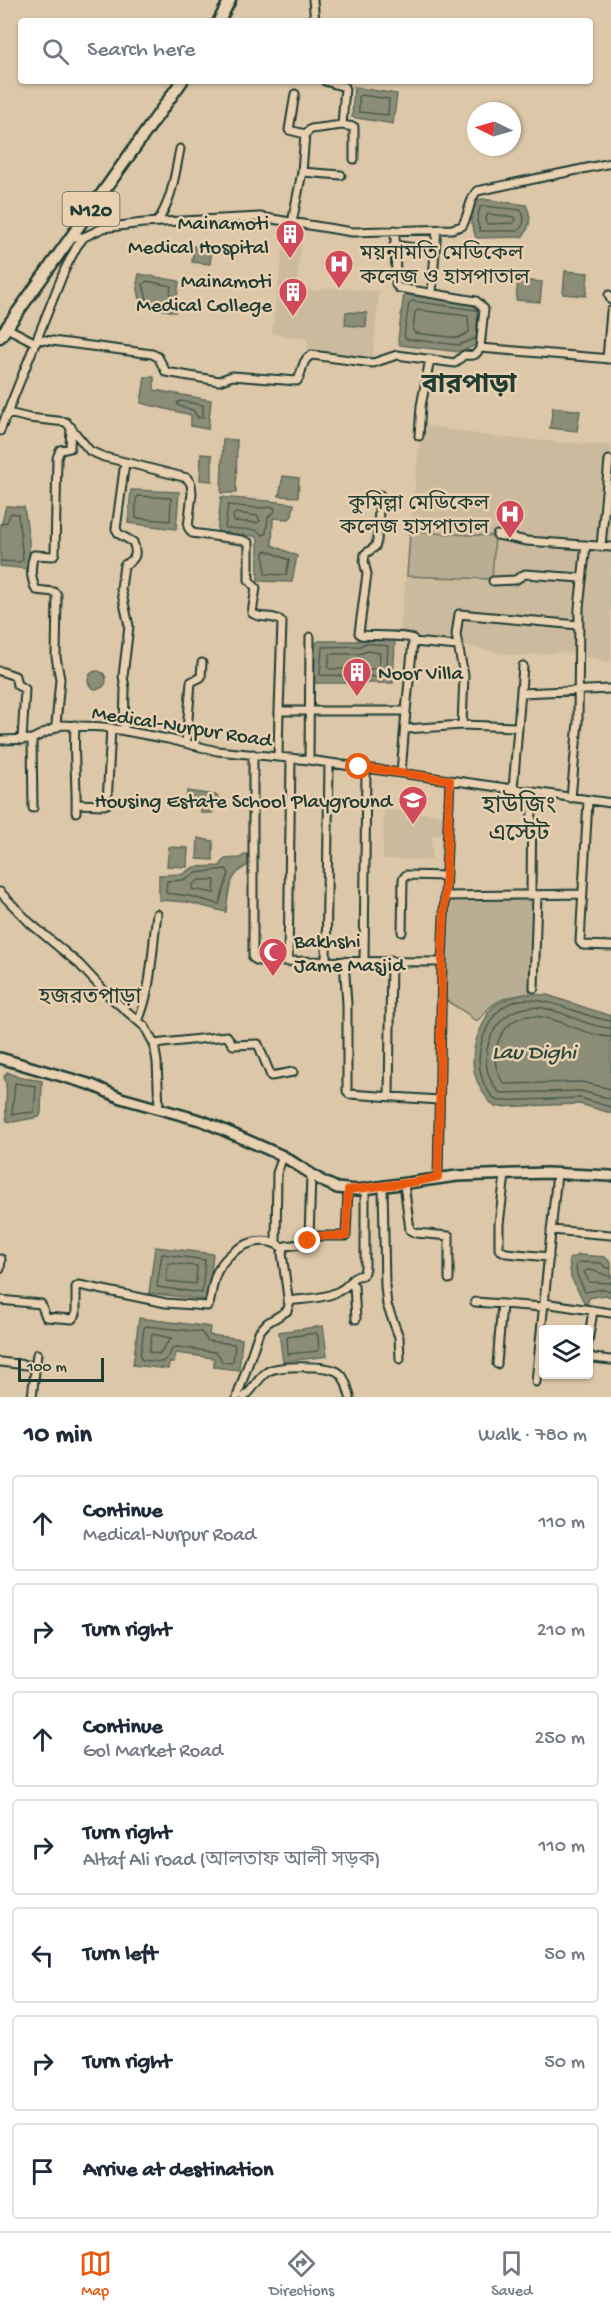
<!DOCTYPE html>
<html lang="en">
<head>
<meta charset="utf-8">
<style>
  body { margin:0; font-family:"Gochi Hand","Noto Sans Bengali",sans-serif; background:#f6f6f7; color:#1f2937 }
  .controls { position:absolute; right:18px; bottom:18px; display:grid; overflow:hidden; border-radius:6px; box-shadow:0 2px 4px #0004 }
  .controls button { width:54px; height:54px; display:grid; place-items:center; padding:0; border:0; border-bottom:2px solid #e0e1e3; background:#fff; color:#1f2937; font:30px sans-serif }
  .compass { position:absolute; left:467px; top:102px; width:54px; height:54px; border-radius:50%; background:#fff; box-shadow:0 2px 4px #0004; rotate:275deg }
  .scale { position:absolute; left:18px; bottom:15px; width:86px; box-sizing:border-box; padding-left:6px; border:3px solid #1f3d34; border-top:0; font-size:16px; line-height:21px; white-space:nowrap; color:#1f3d34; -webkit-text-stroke:4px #e8d0b0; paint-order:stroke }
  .stop { position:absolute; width:18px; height:18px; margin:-14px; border:4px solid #ea580c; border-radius:50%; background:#fff }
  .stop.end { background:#ea580c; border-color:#fff; box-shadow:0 2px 6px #0008 }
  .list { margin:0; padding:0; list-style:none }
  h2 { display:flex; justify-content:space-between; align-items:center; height:78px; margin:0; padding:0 24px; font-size:26px }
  h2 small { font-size:20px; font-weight:400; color:#747a83 }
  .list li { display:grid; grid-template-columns:39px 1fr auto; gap:18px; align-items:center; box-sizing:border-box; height:96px; margin:0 12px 12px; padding:0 12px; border:2px solid #e0e1e3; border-radius:6px }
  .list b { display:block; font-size:22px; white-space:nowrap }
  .list p { margin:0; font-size:20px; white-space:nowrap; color:#747a83 }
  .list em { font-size:20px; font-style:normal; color:#747a83 }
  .icon { flex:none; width:33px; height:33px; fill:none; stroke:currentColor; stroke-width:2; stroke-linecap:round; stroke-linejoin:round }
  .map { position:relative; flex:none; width:611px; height:1397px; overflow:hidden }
  .search { position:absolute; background:#fff; box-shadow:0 2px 4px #0004; left:18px; right:18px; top:18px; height:66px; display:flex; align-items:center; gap:15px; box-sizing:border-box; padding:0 21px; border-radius:6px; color:#747a83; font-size:22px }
  .sheet { height:834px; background:#fff }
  nav { display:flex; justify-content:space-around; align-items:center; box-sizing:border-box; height:84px; border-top:2px solid #e0e1e3; background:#fff; font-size:16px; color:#747a83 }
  nav a { display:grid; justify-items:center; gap:3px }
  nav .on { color:#ea580c }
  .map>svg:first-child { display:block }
  .built { fill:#cbba9d }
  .green { fill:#b9ae93; stroke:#6c7664; stroke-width:1.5 }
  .water { fill:#8c8d77; stroke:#606d5c; stroke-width:1.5 }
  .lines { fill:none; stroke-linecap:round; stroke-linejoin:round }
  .shore { stroke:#4b5d4f; stroke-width:1.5 }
  .minor-casing { stroke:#1f3d34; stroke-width:11 }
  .major-casing { stroke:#1f3d34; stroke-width:14 }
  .highway-casing { stroke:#1f3d34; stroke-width:15 }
  .minor { stroke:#e8d0b0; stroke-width:7 }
  .major { stroke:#e8d0b0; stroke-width:9 }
  .highway { stroke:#e8d0b0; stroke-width:10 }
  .route { stroke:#ea580c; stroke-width:8 }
  .labels { text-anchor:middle; stroke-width:5; stroke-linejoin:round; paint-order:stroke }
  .shield { fill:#e8d0b0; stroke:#5b6959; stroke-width:1.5 }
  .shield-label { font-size:20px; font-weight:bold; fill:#1f3d34 }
  .poi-label { font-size:21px; fill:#1f3d34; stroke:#e8d0b0; text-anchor:end }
  .street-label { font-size:21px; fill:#1f3d34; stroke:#e8d0b0 }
  .neighbourhood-label { font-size:22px; fill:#1f3d34; stroke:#e8d0b0 }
  .water-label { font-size:22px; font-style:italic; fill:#2f493e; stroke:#e8d0b0 }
  .quarter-label { font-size:24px; fill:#1f3d34; stroke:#e8d0b0 }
  .district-label { font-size:27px; font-weight:bold; fill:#1f3d34; stroke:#e8d0b0 }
</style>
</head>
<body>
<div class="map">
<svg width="611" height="1397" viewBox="0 0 611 1397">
  <rect width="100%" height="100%" fill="#dcc7a8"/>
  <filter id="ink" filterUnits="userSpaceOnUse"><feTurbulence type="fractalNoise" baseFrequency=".0167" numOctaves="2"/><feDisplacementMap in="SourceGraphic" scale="12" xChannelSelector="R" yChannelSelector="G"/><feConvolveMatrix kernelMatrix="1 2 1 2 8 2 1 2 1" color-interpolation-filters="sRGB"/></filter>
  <g filter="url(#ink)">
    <path class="built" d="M286,224L303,227L296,288L317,291L327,288L379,291L373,356L308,351L307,339L272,334Z
      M421,425L495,437L611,446V662L563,652L516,656L400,633Z
      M384,810L443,815L442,835L432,836V860L383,859Z"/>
    <path class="green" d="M410,532L495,536L492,579L407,576Z
      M447,898H534L530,994C516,995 500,997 489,1008C483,1014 483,1018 475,1021L468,1014L444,999Z"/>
    <path class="water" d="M354,87L397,94L393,124L352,117Z
      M482,199L526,205C532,217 531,227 522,237L476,238L471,221L475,201Z
      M194,246L212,247L210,264L192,262Z
      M565,271L588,273L586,296L563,294Z
      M139,274L179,281L175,312L141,305L137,284Z
      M518,280L542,282L540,302L516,300Z
      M404,294L484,305L483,342L460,352L400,345L398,340Z
      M346,312L367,313L366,327L345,325Z
      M145,377H154V390L211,400L208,429L191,426V415L141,403Z
      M553,407L580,411L577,431L550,428Z
      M223,439L237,440L236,493H221Z
      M201,454L212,455V481L200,480Z
      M283,476L299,478L298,497L279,496Z
      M131,490L179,492L176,529L128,523Z
      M221,497C246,500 270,500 294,504L292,516L289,519L273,518L272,545L297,556L292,582L258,581V539L255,536L217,534Z
      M6,506L24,507L29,540V569L0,566V530Z
      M364,637L395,639L393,683H313L315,644L319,641H359Z
      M88 680a9 9 0 1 1 18 0a9 9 0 1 1-18 0Z
      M187,791L215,795L218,797V804L212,813H201V806L186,802Z
      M198,838L213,841V860L197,859Z
      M169,847L188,848L187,867L167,866Z
      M246,854L251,857L250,864C228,874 229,890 226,912L187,902L159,900V875L183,874L194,867L220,866L225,859L240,858Z
      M525,994L547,995L611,1016V1113L580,1104L495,1107C471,1084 467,1055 482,1026C485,1021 487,1013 491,1009C499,1000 514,997 525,994Z
      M7,1072L18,1077L42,1081L41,1113L39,1117L13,1122L7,1121C3,1106 10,1091 4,1077Z
      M155,1247L213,1254L208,1300L149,1293Z
      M579,1255L605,1257L611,1263V1297L605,1295L589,1298L587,1305L584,1302L571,1277L569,1259Z
      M139,1318L210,1327L209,1335L242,1339L239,1370L214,1367V1358L176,1353L174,1363H169L168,1369L133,1365Z
      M323,1326L327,1356L283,1362L279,1332Z"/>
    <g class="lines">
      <path class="shore" d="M361,95L389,99L388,115L359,112V97Z
        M483,206L521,210C526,217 524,226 518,231H480L477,221L480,207Z
        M488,214L514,217L516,220L513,223L487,224L485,220Z
        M147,281L171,286L169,304L147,300L143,284Z
        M418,310L468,316L469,332L458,338L415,333L413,330L415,312Z
        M476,338L459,345L406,339L404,336L409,303L412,301L476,310L478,313L477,328
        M181,401L203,405V417L198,418L193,410L179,406L177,403Z
        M138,496L171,498L170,521L136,518V499Z
        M228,505L258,508L274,507L275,511L268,517L266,534L263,535L256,530L225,528Z
        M236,513L258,516L260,521L257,523L234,521L233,515Z
        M0,524L7,522L11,513L18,514L23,559L20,562L0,561
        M266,550L289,560L286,575L265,574L264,553Z
        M366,643L388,646L386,677L320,675L322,647L360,646Z
        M368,651L380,653L379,669H330L328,667L330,654H359Z
        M226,869L229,873L219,904L189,896L166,893L167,881L183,880L196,873Z
        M199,880H215L214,893L192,889V885Z
        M611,1021C573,1017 516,973 489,1024C485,1033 481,1040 480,1050C477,1069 482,1088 497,1101L580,1098L611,1107
        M611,1028C582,1027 555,1003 525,1008C488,1014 473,1068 500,1093L581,1091L611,1099
        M611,1037C583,1036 559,1016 530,1016C499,1017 484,1062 505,1084L582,1082L611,1089
        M15,1083L36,1086L34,1112L12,1114Z
        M162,1254L205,1260L202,1293L157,1287Z
        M168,1263L197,1266L196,1284L166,1281Z
        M611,1268H606L601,1263L580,1262L576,1265L577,1275L585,1292L604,1289L611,1291
        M611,1276C603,1276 598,1270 587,1270L584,1272L589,1282L611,1283
        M146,1326L201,1332L208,1341L234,1344L235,1347L233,1361L231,1363L222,1362L219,1355L215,1352L177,1347L172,1349L169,1356L162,1362L142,1360L140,1357L144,1328Z
        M316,1333L318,1336L319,1351L288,1354L287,1337Z
        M152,1334L171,1338L159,1354L149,1352Z"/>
      <g class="minor-casing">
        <path id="minor" d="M313,0L315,21
          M295,94L289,130L305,134
          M342,125L354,127V159
          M302,172L341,175
          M157,222C172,201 175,174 180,149
          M292,223L302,172L305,134L311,129L342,125L345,87L325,81
          M395,230L396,285L399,288L476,301L484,309L480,348
          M71,237H84L103,228L143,223L260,217L352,232L452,229L462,226C470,214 468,201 477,191L611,163
          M394,245L435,251L437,230
          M432,293L435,251
          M609,295L611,300
          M7,328L36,343
          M37,339L152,354L158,357L166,372L219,381L232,376L297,381C303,373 301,359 312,355L373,363L397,355L455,363L464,355C473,356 476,356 480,348L611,359
          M607,359L611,311
          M8,413L29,418L66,422L90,451L104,457L125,462L116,529L119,534L133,542C138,555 135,560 124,565L121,589L129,626L123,676L125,688L124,730
          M0,431L65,269L77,246L84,237
          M419,436L421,406L430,359
          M125,462L187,478L191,484L192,493L188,527L192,533L242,540L249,543V580L256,588L252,613C261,620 274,614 282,622L279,711
          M380,495L377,541L375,547L365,554L364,562L367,574L359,633L361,635C372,636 407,635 413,639V642
          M497,535L527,541L611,547
          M601,546L609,460
          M493,581L515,580L525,574L581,578
          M0,671L15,676L17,685L25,689L22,740
          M522,693L610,689
          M406,711L413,642L458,646
          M56,725L60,679L56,657L57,595L54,592L36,590C31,579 30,566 34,555L53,556L55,553L57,458L60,450L70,448L71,427
          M75,725C73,755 77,782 76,812
          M462,725L464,675L456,635L459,614L578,625
          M406,729L462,725L518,727
          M32,739L33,808
          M0,740L32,739L61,725L104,727L168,739L217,751L309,760L611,803
          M186,743L191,682L201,677L202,663
          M253,754V958L258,961L442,962
          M278,757L279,711H406L401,773
          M309,760L310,637
          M513,789L523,666
          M571,798L578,722L579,608L586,545
          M588,801L580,942L583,945L611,946
          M76,804L104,805L107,804L111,728
          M0,892L30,923L79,964L108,995L145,1027L154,1044L157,1062L159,1108
          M531,895L532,792
          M446,896L583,894
          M402,932L403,879L406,875L446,876
          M326,961L329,763
          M344,961L347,1004V1091L349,1094L439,1100
          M364,961L366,768
          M288,962L291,758
          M534,988L537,895
          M138,1021C152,990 152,948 157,914
          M154,1044L227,1036L233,1045L258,1044L271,1076L293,1072
          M389,1096L391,960
          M505,1175L499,1224V1249L506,1253L549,1257
          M438,1177L442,962L450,780
          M404,1184L410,1230L416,1233L449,1236V1279
          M383,1186L385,1286L387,1305L399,1337L400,1359
          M551,1230L611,1235
          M310,1236H346L348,1190
          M276,1243L277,1173L283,1156
          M0,1269L1,1259
          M351,1283L354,1286L356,1319
          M0,1300L41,1304L46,1317L72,1319L76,1314V1287L79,1285L166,1303L207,1306L209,1304C212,1294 212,1283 217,1272C228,1249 260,1231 283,1248
          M288,1301C312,1298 341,1299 354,1277L363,1275L365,1268V1189
          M475,1302L543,1307
          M544,1303L611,1313
          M588,1342L593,1311
          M588,1354L593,1358L611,1360
          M0,1362L36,1366
          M497,1364L502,1304
          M536,1382L557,1173
          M32,1397L37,1354
          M237,1397L259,1332L267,1323L287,1311L289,1305L282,1253L285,1246L302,1244L309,1238L311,1175
          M244,1397C253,1390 258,1378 267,1372C277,1365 327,1365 338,1372C345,1376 348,1389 350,1397"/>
      </g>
      <g class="major-casing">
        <path id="major" d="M0,1058L92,1085L121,1098L203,1121L283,1156L322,1181L337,1188L357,1190L457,1176L547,1173L611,1176"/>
      </g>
      <g class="highway-casing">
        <path id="highway" d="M219,21L230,0
          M0,337L182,81"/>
      </g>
      <use href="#minor" class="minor"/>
      <use href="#major" class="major"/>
      <use href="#highway" class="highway"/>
    </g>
  </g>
  <g class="lines" filter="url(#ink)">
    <path class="route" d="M308,1241L310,1236H346L348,1190L415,1182L438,1177L442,962L450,780L359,767"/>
  </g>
  <defs>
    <g id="building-pin" transform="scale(1.5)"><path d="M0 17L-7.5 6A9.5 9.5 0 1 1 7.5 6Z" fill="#d1495b" stroke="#e8d0b0"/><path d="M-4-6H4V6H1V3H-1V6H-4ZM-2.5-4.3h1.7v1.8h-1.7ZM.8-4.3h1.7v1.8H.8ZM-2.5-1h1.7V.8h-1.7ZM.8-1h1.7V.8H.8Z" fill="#fff"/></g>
    <g id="hospital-pin" transform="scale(1.5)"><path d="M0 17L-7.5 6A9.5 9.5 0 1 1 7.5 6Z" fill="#d1495b" stroke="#e8d0b0"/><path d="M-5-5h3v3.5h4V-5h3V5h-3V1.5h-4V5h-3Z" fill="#fff"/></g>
    <g id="school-pin" transform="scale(1.5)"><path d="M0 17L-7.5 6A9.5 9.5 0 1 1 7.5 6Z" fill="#d1495b" stroke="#e8d0b0"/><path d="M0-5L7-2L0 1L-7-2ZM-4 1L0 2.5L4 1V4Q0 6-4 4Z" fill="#fff"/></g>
    <g id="mosque-pin" transform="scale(1.5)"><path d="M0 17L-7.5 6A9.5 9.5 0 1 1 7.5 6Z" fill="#d1495b" stroke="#e8d0b0"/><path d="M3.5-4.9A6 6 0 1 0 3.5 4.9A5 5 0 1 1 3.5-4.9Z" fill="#fff"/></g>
  </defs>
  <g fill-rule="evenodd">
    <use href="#building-pin" x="290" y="234"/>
    <use href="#hospital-pin" x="339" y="264"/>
    <use href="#building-pin" x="293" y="292"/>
    <use href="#hospital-pin" x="510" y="514"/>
    <use href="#building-pin" x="357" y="672"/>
    <use href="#school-pin" x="413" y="800"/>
    <use href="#mosque-pin" x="273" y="952"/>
  </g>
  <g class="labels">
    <rect class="shield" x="62.5" y="192" width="57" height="34" rx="4.5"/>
    <g class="shield-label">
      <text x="91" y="216">N120</text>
    </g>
    <g class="poi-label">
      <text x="269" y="229">Mainamoti<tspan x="269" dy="24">Medical Hospital</tspan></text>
      <text x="360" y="259" text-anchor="start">ময়নামতি মেডিকেল<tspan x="360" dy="24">কলেজ ও হাসপাতাল</tspan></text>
      <text x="272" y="287">Mainamoti<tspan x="272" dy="24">Medical College</tspan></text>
      <text x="489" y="509">কুমিল্লা মেডিকেল<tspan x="489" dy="24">কলেজ হাসপাতাল</tspan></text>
      <text x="378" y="679" text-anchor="start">Noor Villa</text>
      <text x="392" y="807">Housing Estate School Playground</text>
      <text x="294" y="947" text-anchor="start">Bakhshi<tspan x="294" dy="24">Jame Masjid</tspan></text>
    </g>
    <g class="street-label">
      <text transform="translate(182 725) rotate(9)" y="7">Medical-Nurpur Road</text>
    </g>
    <g class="neighbourhood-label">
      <text x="90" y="1003">হজরতপাড়া</text>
    </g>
    <g class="water-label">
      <text x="534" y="1058">Lau Dighi</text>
    </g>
    <g class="quarter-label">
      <text x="519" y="812">হাউজিং<tspan x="519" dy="28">এস্টেট</tspan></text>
    </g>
    <g class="district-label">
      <text x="469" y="392">বারপাড়া</text>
    </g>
  </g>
</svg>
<div class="controls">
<button><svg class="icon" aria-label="layers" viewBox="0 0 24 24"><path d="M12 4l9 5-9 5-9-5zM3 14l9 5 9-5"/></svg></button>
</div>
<svg class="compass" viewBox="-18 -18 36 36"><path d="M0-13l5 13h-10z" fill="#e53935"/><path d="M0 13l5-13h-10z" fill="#747a83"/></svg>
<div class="scale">100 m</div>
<div class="stop" style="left:359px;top:767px"></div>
<div class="stop end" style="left:308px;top:1241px"></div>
<div class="search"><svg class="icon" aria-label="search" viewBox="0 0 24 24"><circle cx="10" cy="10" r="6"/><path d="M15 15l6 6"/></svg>Search here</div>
</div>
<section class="sheet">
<h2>10 min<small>Walk · 780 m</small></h2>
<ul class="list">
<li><svg class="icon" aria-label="ahead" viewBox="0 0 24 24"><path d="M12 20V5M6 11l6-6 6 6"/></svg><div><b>Continue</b><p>Medical-Nurpur Road</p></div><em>110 m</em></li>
<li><svg class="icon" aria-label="right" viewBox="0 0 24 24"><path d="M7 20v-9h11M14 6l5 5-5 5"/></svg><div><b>Turn right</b></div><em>210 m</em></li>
<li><svg class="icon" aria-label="ahead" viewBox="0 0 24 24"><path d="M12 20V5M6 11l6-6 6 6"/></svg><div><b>Continue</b><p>Gol Market Road</p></div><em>250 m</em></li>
<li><svg class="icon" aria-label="right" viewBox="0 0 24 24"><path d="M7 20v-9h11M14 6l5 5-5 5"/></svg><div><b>Turn right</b><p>Altaf Ali road (আলতাফ আলী সড়ক)</p></div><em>110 m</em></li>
<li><svg class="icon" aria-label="left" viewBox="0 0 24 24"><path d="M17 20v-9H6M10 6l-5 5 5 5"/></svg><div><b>Turn left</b></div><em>50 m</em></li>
<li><svg class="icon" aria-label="right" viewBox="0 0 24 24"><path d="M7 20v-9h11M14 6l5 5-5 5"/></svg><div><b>Turn right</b></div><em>50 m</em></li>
<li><svg class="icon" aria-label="arrive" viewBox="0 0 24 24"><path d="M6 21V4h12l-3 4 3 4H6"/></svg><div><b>Arrive at destination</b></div></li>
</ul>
</section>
<nav>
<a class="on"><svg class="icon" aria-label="map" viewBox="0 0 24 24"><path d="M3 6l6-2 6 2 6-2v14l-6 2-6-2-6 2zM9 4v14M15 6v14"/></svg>Map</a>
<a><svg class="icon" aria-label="directions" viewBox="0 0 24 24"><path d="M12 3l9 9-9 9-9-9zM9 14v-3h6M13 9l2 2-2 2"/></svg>Directions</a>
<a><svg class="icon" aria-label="saved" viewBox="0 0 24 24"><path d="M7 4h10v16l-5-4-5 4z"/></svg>Saved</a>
</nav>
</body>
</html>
